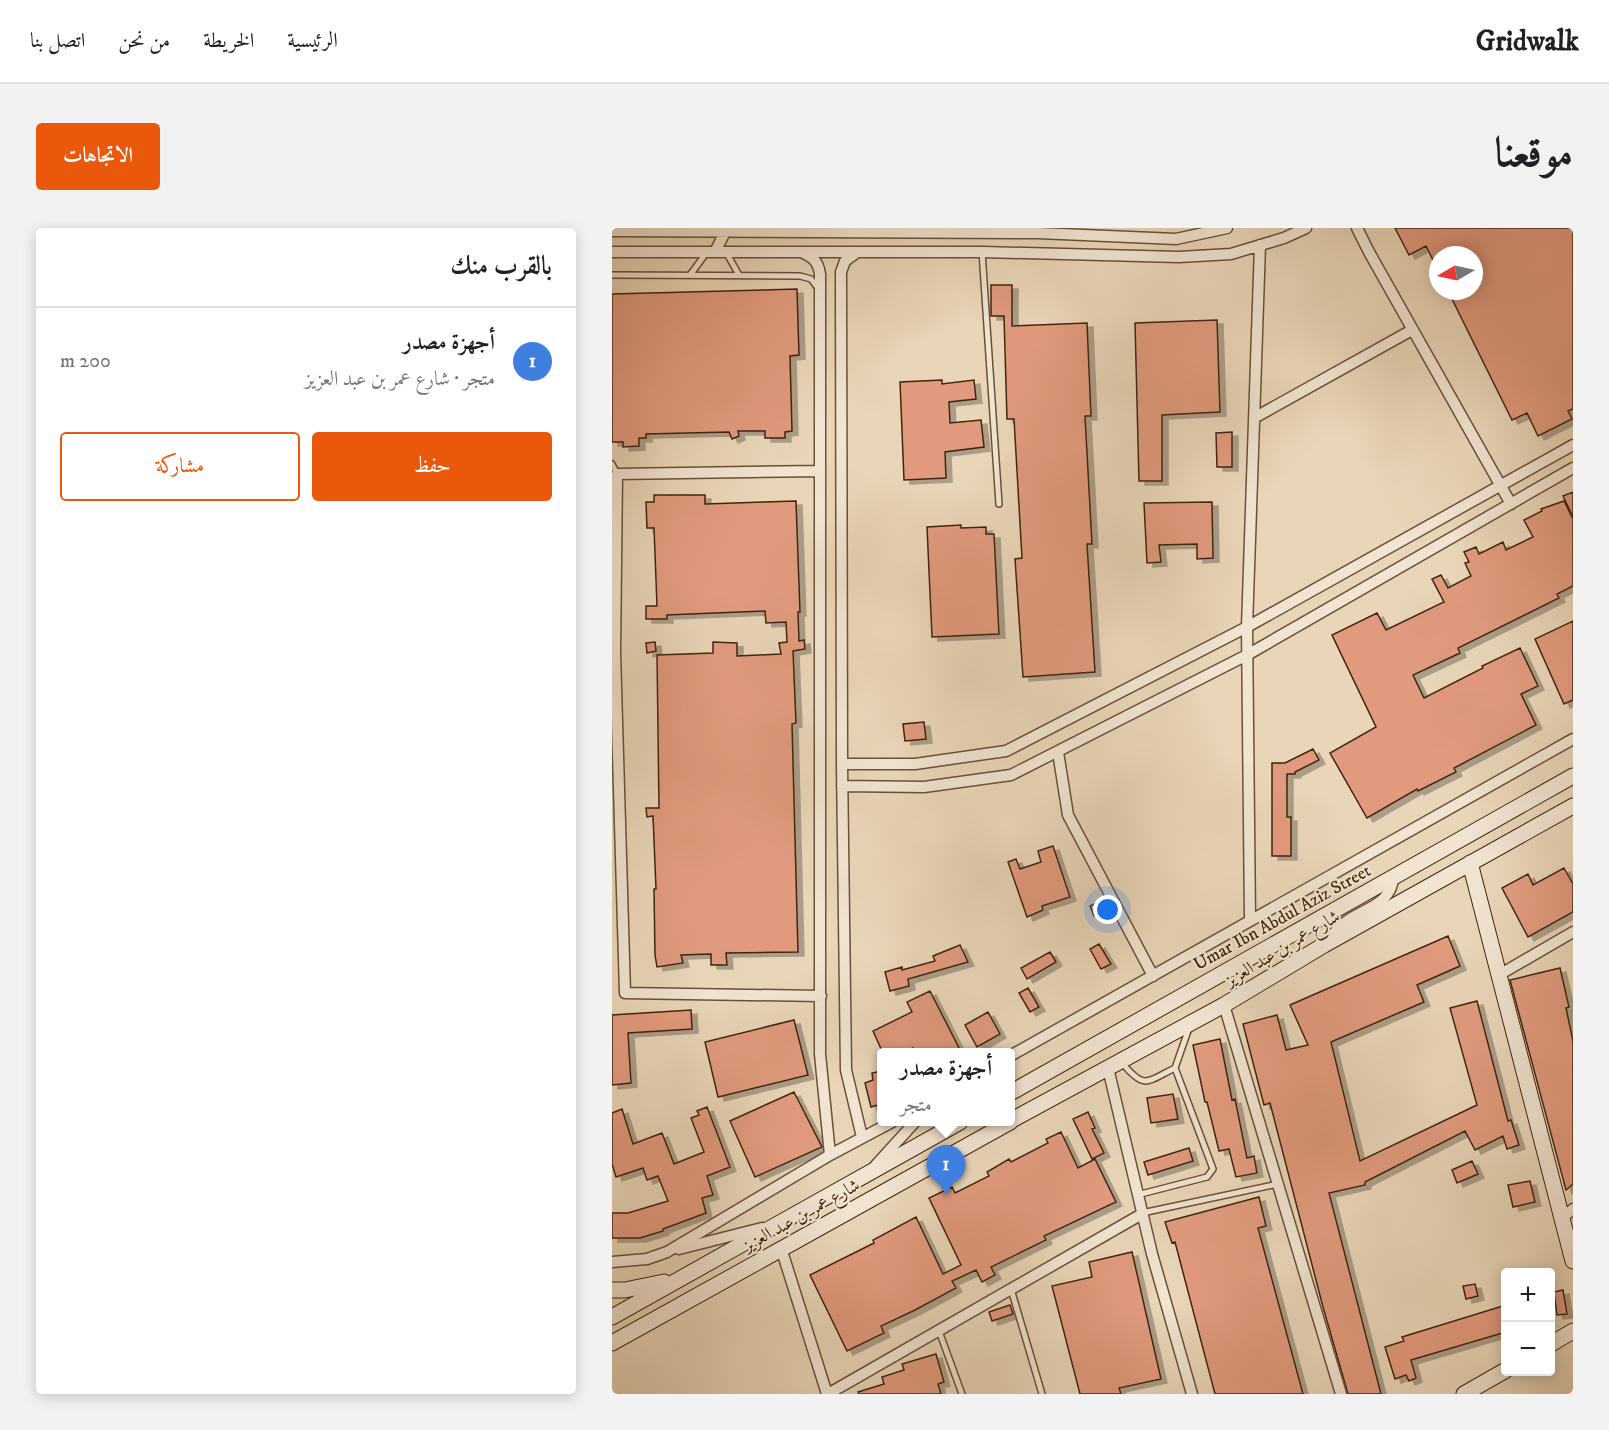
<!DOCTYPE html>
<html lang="ar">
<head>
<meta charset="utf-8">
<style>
  body { margin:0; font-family:"IM FELL DW Pica",Amiri,serif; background:#f2f2f2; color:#202124; direction:rtl }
  .controls { position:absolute; right:18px; bottom:18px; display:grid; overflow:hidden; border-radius:6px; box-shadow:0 3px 15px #0003 }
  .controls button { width:54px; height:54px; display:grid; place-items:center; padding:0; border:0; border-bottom:2px solid #e0e0e0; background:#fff; color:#202124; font:30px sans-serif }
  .compass { position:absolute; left:817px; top:18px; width:54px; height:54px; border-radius:50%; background:#fff; box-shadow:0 3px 15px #0003; rotate:261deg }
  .you { position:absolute; left:496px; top:682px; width:21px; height:21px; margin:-15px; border:4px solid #fff; border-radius:50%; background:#1a73e8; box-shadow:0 0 0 9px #1a73e833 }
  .badge { display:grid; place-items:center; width:39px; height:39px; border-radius:50%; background:#ea580c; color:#fff; font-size:20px; font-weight:700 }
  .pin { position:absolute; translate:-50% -50px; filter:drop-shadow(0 2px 3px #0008) }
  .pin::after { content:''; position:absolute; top:32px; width:21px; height:18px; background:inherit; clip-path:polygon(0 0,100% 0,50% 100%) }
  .popup { position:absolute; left:265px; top:820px; width:138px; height:78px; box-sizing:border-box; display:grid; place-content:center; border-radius:6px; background:#fff; filter:drop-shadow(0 2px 4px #0005); font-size:20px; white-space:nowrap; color:#757577 }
  .popup b { font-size:22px; color:#202124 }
  .popup::after { content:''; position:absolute; left:50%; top:100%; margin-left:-12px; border:12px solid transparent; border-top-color:#fff }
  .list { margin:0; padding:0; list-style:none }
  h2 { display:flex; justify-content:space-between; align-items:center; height:78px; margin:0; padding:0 24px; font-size:26px }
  h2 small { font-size:20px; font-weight:400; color:#757577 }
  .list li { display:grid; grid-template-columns:39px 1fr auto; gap:18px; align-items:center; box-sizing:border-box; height:108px; padding:0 24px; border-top:2px solid #e0e0e0 }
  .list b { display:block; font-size:22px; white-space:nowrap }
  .list p { margin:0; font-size:20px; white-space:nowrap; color:#757577 }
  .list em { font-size:20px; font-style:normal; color:#757577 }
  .actions { display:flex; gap:12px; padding:18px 24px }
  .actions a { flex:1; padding:14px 0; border:2px solid #ea580c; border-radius:6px; text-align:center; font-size:21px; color:#ea580c }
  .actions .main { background:#ea580c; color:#fff }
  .map { position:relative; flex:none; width:961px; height:1166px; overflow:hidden; direction:ltr; border-radius:6px }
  header { display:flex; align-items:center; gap:36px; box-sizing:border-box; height:84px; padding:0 30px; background:#fff; border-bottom:2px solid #e0e0e0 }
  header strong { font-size:28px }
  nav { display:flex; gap:33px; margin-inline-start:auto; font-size:21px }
  .intro { display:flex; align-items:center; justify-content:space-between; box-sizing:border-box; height:144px; padding:0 36px }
  h1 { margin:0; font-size:42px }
  .button { padding:15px 27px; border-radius:6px; background:#ea580c; color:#fff; font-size:21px; font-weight:700 }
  main { display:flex; gap:36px; padding:0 36px }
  aside { flex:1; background:#fff; border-radius:6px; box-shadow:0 3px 15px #0003 }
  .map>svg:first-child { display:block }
  .building { fill:#e29a7e; stroke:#40250d; stroke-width:1.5; filter:url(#shadow) }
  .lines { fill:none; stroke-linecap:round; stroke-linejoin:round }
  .lane-casing { stroke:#6a5138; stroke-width:8 }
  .street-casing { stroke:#6a5138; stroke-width:13 }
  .secondary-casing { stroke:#40250d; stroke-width:17 }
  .lane { stroke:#f1e4d1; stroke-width:5 }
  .street { stroke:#f1e4d1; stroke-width:10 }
  .secondary { stroke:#f1e4d1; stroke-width:15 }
  .labels { text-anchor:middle; stroke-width:4.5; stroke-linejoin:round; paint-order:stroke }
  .street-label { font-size:18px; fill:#40250d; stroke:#f1e4d1 }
</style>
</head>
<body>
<header>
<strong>Gridwalk</strong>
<nav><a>الرئيسية</a><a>الخريطة</a><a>من نحن</a><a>اتصل بنا</a></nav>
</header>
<div class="intro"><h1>موقعنا</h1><a class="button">الاتجاهات</a></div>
<main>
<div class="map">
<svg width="961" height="1166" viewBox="0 0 961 1166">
  <defs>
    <filter id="shadow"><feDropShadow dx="6" dy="4" stdDeviation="0" flood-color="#0004"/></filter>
  </defs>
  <rect width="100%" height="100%" fill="#e9d6b8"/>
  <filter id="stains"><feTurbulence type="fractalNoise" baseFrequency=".00333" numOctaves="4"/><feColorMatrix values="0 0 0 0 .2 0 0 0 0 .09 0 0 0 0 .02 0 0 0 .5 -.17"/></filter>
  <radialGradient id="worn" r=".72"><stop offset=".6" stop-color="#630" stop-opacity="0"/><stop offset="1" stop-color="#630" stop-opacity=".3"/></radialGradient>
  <path class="building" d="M783,0H961V181L956,183L960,191L926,208L915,185L900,192L836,63H862V27H826V42L814,18L797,27Z
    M379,57H400V98L475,95L479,188H473L480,316H475L483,444L411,449L403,331L410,330L402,191H395L392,88H379Z
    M185,61L187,127L178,128L180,203L173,204V210H153V203H126L127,208L120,211L117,204L34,206V210H27V218L11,219V214H0V66Z
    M605,92L608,184L550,187V253H527L523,95Z
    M330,152V156L362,152L364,171L337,174L338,195L369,192L372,219L333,224L334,250L292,252L288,154Z
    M620,204V239H605L604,205Z
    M961,264V289L951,268Z
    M42,267H93V276L184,273L188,384H186L187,413L192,412L193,421L181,423L184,495L180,496L186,724L114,725L115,737H99V726L69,727L71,735L45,739L43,727L42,661H44L41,588L35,589L34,580H47L45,427L101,425V414L125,415V428L169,426L167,415L175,414L174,394L154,395L153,383L55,387V391H34V378H45L42,300H35L34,274H42Z
    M952,273L961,291V358L945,366L947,370L846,420L848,425L801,447L812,470L871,440L870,438L908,420L926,458L909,466L924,497L842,540L844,544L806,563L805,561L755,590L718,525L764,499L720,407L765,385L774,402L832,374L820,351L829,347L836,360L859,348L853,335L857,334L852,324L864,319L867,326L891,314L894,322L921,309L912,292L930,283L929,281Z
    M600,274L601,330L585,331V316L547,317L549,334L535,335L532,275Z
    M349,297V300L374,299V306H382L387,406L320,409L315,299Z
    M961,393V472L952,476L923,411Z
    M43,414L44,423L35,425L34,415Z
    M312,494L314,511L293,513L291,496Z
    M701,521L707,532L683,544V546H675V589H679V628H660V535H673Z
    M441,618L458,669L430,678L431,682L415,689L396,634L404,631L408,641L429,634L426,623Z
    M952,640L961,656V684L916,709L890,660L916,646L921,657Z
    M489,673L493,684L482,688L478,678Z
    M836,708L848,738L805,757L812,774L719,814L748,933L865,877L838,780L865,773L896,893L899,892L907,917L895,921L891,908L863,922L853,903L753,954V957L717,965L769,1166H736L711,1079L658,875L652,877L631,796L665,787L674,822L696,817L678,777Z
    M487,716L499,736L489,741L478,721Z
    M348,717L356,734L296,751L297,758L278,763L273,744L290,739V742L323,733L321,728Z
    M438,724L444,734L415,751L409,740Z
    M948,740L957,779L954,780L961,813V956L954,962L898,752Z
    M416,760L427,779L418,784L407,765Z
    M318,763L347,820L337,825H304L301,820L291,825H271L261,803L300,784L295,774Z
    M79,782L80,801L16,805L19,855L0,857V787Z
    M376,784L388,806L365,819L353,797Z
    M182,792L196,847L106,869L93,814Z
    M608,811L620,872L623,871L635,930L642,928L645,945L624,949L617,921L607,923L595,874H593L581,817Z
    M270,843L269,876L259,879L253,855L261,852L260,845Z
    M182,864L210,919L143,949L118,893Z
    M561,866L566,891L539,895L535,870Z
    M95,879L118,939L95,948L101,967L90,970L94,985L51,1001V1003L28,1010H0V985H16L56,973L46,948L35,952L31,940L4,949L0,936V885L10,881L21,916L50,905L62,936L92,924L79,890L87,887L85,883Z
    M476,884L483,900L480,901L492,925L480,931L461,891Z
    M449,904L466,940L483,931L504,974L432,1008L434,1012L379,1039L383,1047L370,1054L364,1042L340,1053L344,1060L303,1082L269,1098L272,1105L235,1123L198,1047L262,1015L261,1012L304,989L331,1046L349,1037L317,970L340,959L343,965L377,948L375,944L397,931L399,934L436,915L434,911Z
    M577,920L581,933L536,947L532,934Z
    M860,933L866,946L845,955L840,942Z
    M918,953L923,974L901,979L896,957Z
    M647,969L654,998L646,1000L691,1166H603L563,1014L560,1015L553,994Z
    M520,1024L549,1151L507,1160L509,1166H468L440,1058L480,1049L477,1034Z
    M863,1056L866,1068L854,1071L851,1058Z
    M951,1062L955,1086L945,1087L942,1064Z
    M398,1077L401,1086L380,1093L377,1084Z
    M894,1077V1104L799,1132L804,1150L797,1153L794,1147L783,1151L773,1119L792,1113L790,1109Z
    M324,1126L332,1154L326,1156L329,1166H247L246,1164L272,1156L270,1149L292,1142L290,1136Z"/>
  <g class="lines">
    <g class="lane-casing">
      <path id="lane" d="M114,24L127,47
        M370,24L387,276
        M0,47L188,48L199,51L206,60
        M78,47L95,24
        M0,236L5,246
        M510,835C533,862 534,854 563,840
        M525,967L595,949L601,941L563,840L577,800
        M530,985L666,956
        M399,1061L430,1166
        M327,1103L350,1166"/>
    </g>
    <g class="street-casing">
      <path id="street" d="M745,0L757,24L899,276
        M0,3L426,5L564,11L615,0
        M0,24H370L567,29L619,26L672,10L694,0
        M103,24L115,0
        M189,24C201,29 206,33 208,46V826L218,927
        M244,25L233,33L229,44L230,536L234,842L250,909
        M642,190L800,102
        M208,243L5,246L3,425L13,765L209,768
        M446,524L456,587L541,748
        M230,536H303L394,523L635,399L961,217
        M230,558L312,559L399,547L635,427L961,240
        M638,692L635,399L648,17
        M718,710C723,704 728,697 735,693C753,680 780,676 781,649
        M887,747L961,704
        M612,777L729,1166
        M398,828L961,511
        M496,840L540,1026L580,1166
        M263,938L303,894
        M950,990L961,981
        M169,1020L215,1166
        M67,1021L150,1000
        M0,1034L35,1031L55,1024L218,927L280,894
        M216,1166L530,986"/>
    </g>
    <g class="secondary-casing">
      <path id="secondary" d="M858,635L961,1033
        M398,865L961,548
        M398,893L612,777L712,717L961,578
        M0,1062H13L52,1054
        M0,1089L348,894
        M0,1115L398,894
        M939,1116L961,1103
        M852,1166L894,1142"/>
    </g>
    <use href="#lane" class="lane"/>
    <use href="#street" class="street"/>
    <use href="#secondary" class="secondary"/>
  </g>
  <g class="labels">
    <g class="street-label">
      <text transform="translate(670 689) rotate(-29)" y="6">Umar Ibn Abdul Aziz Street</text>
      <text transform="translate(670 720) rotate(-31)" y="6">شارع عمر بن عبد العزيز</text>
      <text transform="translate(189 987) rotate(-29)" y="6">شارع عمر بن عبد العزيز</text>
    </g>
  </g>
  <rect width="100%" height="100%" filter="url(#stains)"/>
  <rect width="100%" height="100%" fill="url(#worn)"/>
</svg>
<div class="controls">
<button>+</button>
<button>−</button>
</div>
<svg class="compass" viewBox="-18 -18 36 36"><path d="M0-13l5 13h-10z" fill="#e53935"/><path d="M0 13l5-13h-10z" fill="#757577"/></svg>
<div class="you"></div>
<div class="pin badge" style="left:334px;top:967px;background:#3f7fe0">1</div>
<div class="popup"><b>أجهزة مصدر</b>متجر</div>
</div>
<aside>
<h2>بالقرب منك<small></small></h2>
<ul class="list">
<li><span class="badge" style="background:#3f7fe0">1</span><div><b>أجهزة مصدر</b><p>متجر · شارع عمر بن عبد العزيز</p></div><em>200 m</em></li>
</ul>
<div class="actions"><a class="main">حفظ</a><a>مشاركة</a></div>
</aside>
</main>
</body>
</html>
